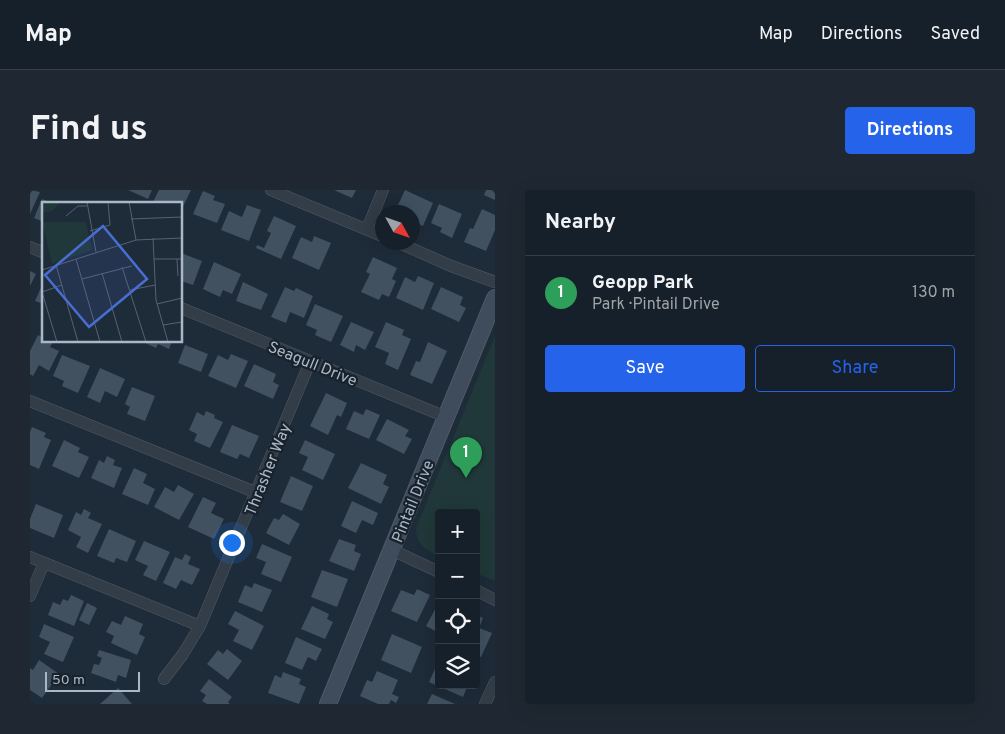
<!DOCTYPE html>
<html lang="en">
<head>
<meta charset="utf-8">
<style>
  body { margin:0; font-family:Overpass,sans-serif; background:#1f2832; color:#f1f3f6 }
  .controls { position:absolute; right:15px; bottom:15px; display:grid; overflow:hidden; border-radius:5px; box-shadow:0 5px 20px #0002 }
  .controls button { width:45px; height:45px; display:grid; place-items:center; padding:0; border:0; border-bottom:1px solid #353e47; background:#16202a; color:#f1f3f6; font:25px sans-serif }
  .compass { position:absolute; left:345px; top:15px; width:45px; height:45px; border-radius:50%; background:#16202a; box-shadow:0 5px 20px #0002; rotate:130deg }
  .scale { position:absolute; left:15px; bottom:12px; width:95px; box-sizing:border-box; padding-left:5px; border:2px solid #abb7c5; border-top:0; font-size:14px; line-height:18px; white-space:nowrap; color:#abb7c5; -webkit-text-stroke:4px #17222c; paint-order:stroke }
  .you { position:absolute; left:201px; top:352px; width:18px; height:18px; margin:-12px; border:4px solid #fff; border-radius:50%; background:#1a73e8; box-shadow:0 0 0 8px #1a73e833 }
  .badge { display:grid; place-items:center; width:32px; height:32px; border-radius:50%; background:#2563eb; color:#fff; font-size:16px; font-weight:700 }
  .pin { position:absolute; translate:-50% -41px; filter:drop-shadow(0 1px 2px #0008) }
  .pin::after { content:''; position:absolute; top:26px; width:18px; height:15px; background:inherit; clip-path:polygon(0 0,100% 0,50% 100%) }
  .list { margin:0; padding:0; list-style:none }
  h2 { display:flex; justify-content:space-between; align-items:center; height:65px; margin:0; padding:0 20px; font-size:21px }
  h2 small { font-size:16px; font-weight:400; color:#9ea3a8 }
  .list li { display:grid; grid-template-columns:32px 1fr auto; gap:15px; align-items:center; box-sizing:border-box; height:75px; padding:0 20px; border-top:1px solid #353e47 }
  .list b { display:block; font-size:19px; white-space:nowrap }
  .list p { margin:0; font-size:16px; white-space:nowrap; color:#9ea3a8 }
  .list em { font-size:16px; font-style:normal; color:#9ea3a8 }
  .actions { display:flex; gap:10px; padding:15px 20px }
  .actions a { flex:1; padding:11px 0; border:1px solid #2563eb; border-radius:5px; text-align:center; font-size:18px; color:#2563eb }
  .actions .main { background:#2563eb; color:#fff }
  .icon { flex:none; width:28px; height:28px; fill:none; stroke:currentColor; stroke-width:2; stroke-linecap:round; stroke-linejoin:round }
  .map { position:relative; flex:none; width:465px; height:514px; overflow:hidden; border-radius:5px }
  header { display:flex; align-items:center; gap:30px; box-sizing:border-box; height:70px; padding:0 25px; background:#16202a; border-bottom:1px solid #353e47 }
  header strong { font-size:24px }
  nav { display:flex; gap:28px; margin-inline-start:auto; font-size:18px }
  .intro { display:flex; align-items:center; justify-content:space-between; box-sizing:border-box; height:120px; padding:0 30px }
  h1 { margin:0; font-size:35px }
  .button { padding:12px 22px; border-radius:5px; background:#2563eb; color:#fff; font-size:18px; font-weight:700 }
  main { display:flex; gap:30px; padding:0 30px }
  aside { flex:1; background:#16202a; border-radius:5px; box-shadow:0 5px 20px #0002 }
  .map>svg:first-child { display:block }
  .green { fill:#203839 }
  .building { fill:#415160 }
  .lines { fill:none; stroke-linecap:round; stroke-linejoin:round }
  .street-casing { stroke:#4f5a66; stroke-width:12 }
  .secondary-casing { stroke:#4f5a66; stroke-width:18 }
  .street { stroke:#323d48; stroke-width:11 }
  .secondary { stroke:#3f4c5b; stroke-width:16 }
  .labels { text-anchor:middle; stroke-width:4.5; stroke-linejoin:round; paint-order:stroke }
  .street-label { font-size:16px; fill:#abb7c5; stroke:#17222c }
  .inset-road { fill:none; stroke:#566370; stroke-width:1 }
  .view { fill:#486ed2; fill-opacity:0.15; stroke:#486ed2; stroke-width:2.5 }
  .inset-edge { fill:none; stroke:#abb7c5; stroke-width:2.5 }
</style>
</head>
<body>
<header>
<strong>Map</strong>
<nav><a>Map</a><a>Directions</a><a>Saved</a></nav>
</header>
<div class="intro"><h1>Find us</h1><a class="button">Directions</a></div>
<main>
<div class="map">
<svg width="465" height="514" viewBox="0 0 465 514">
  <rect width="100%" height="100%" fill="#1e2b38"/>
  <path class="green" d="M465,146V391L446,383V323H409V366C395,359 386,355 386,338Z"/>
  <path class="building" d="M0,0L10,2L0,24Z
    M98,0H122L118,9Z
    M129,0H161L151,21V14H122Z
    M304,0H326L322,8Z
    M375,0L403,13L393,36L382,31V22H372L374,17L368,15Z
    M456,0H465V10L454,5Z
    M173,1L185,6L183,10L195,14L187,33L163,24Z
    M12,9L25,14H14V32L4,28Z
    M409,14L432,24L422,48L410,42L412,38L401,33Z
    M217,15L231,20L219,51L191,40L199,21L212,27Z
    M452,19L465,25V40L456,61L434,52L440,38L443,39Z
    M244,26L266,36L251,69L226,58L227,55L234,58L241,43L237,41Z
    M284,46L301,53L289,80L262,68L271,47L282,52Z
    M151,63L172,71L163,95L151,91Z
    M343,67L367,78L362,89L366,91L359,107L352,104L349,110L331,102L340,84L336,82Z
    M184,72L211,84L202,104L193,100L190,107L173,99Z
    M0,81L6,84L0,96Z
    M388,86L404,93L393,120L366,108L375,87L385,92Z
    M14,91V114L5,111Z
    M213,92L238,104L231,120L206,111Z
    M255,97L264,101L266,98L283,106L274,128L260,122L256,133L241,127Z
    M411,97L433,107L430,115L436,118L429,132L401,119Z
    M285,114L313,126L301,152L285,145L287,140L276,135Z
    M321,132L344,142L335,160L326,155L324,162L310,155Z
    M356,132L374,140L372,145L381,149L368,180L355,174L359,163L345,157Z
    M8,145L14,148V151L23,152L20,157L29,161L19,181L9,175L3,186L0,184V161Z
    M111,151H142L139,159L128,154L126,158Z
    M398,152L417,161L402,194L380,185L386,171L390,172Z
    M155,155L178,164L171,182L148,173Z
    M201,164L218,171L206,198L178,186L188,165L198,170Z
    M32,165L60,176L48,203L32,196L34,191L23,186Z
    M224,174L246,184L243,192L249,195L243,209L214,196Z
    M70,178L95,189L87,207L75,201L70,213L57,207Z
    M102,197L125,206L115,231L97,224L100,217L95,214Z
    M296,203L317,213L311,227L307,225L298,245L280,236Z
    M336,219L350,225L339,249L316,239L324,221L333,225Z
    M176,221L185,225L184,228L193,232L180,258L164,251L167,244L159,240L167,222L174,226Z
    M357,229L379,240L375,246L382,249L374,264L346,250Z
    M202,235L229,246L219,268L210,264L207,269L190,262Z
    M2,237L16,243L14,247L21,250L9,279L0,275V242Z
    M34,250L50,258L48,262L59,267L49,288L22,276Z
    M275,250L305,264L293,290L272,280L278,267L269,263Z
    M77,266L85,270L83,275L92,278L84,298L61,288L69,270L74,273Z
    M331,273L357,285L353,294L359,297L351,314L318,298Z
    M104,278L117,284L113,293L125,299L118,315L92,304Z
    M261,286L283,296L272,321L250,312Z
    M148,295L164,304L149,330L124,317L135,297L144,302Z
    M173,307L186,313L181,323L194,329L184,349L158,337Z
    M322,311L348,323L343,335L332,330L326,343L311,336Z
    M6,314L33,325L24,348L0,338V329Z
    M54,319L61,323L58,328L72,334L58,363L46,357L51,347L38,340L46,322L51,325Z
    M253,324L270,334L259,355L236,343L244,328L249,330Z
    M79,339L106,351L97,372L86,368L84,373L67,366Z
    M309,349L326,355L324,361L331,364L324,381L299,371Z
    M114,351L140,362L126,391L113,385L118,376L105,370Z
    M232,354L262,367L251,392L231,384L236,372L226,368Z
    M155,364L161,367L158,374L170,379L162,395L151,390L146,399L133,393L145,367L152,370Z
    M292,380L318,389L307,417L281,407Z
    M224,393L242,400L232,422L208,412L215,395L222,398Z
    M387,399L400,405L387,432L361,421L371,400L384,405Z
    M41,405L54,411L44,436L18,425L23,412L30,415L33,409L38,411Z
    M409,412V443L396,436Z
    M57,413L67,418L59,435L49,430Z
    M282,416L299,424L297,429L303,432L295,449L271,439Z
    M205,421L234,436L222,460L203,451L209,440L198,434Z
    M446,425L453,428L449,438L462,443L451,467L446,465Z
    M95,426L113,434L109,444L115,447L107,465L81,453L84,446L76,442L82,431L91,435Z
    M14,434L44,447L33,472L14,464L20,452L9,447Z
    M362,444L392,457L381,483L351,470Z
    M266,447L292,459L286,471L278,467L272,480L255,473Z
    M197,459L212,471L198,490L177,474L188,460L193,464Z
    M69,460L101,470L96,488L88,485L86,492L61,483L64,474L69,475L72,468L67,466Z
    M9,470L29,484L12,508L0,500V478L3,480Z
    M409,470V495H438L433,507L399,492Z
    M347,481L368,490L362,504L369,507L366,513L361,510L359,514H348L330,506L337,490L342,492Z
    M253,482L271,489L269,494L276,497L269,514L238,503L245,485L251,488Z
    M179,489L202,507L198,512L200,514H177L172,511L176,505L170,501Z
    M88,498L102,514H70Z
    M402,504L425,514H397Z"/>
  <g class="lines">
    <g class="street-casing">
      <path id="street" d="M241,0L352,46
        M337,39L353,0
        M367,52L421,76L465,92
        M0,57L14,63
        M151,118L416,227
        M0,211L227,303
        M362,360L409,382
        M0,367L170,436
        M446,400L465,410
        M0,406L14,373
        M134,489L153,464L170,436L280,172
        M455,514L465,492"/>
    </g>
    <g class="secondary-casing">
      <path id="secondary" d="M298,514L465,108"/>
    </g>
    <use href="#street" class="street"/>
    <use href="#secondary" class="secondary"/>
  </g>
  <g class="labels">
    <g class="street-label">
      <text transform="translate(283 173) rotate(22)" y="6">Seagull Drive</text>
      <text transform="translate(237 279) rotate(-68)" y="6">Thrasher Way</text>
      <text transform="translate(382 311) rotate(-68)" y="6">Pintail Drive</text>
    </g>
  </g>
  <g transform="translate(12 12)">
    <rect width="140" height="140" fill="#1e2b38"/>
    <path d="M0,0H19L9,10H0ZM0,20H44L50,48L10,62Z" fill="#203839"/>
    <path class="inset-road" d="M45,0L54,50M87,0L94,38M24,14L36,4H45M89,17L140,15M48,29L68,23L66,0M111,36L114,98L126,140M34,57L58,140M112,57H140M135,57L136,74M14,63L36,140M80,65L104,140M0,68L94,38L140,36M60,71L80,140M40,77L90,64M88,88L113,83M0,90L15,140M0,90L20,83M115,102L140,96M121,123L140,120"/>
    <path class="view" d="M61,24L105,77L47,125L3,73Z"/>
    <rect width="140" height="140" class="inset-edge"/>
  </g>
</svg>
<div class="controls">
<button>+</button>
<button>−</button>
<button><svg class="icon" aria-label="locate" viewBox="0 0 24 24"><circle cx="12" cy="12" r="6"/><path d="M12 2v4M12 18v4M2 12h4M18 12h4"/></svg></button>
<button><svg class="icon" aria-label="layers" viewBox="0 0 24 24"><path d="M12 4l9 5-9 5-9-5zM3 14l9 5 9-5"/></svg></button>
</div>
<svg class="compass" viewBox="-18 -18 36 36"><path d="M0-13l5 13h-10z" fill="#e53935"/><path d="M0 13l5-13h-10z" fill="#9ea3a8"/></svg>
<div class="scale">50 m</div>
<div class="you"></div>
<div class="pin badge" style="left:436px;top:288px;background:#2e9e5b">1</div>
</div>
<aside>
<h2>Nearby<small></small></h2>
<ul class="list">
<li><span class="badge" style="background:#2e9e5b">1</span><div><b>Geopp Park</b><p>Park · Pintail Drive</p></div><em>130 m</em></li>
</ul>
<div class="actions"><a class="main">Save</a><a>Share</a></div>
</aside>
</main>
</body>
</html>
